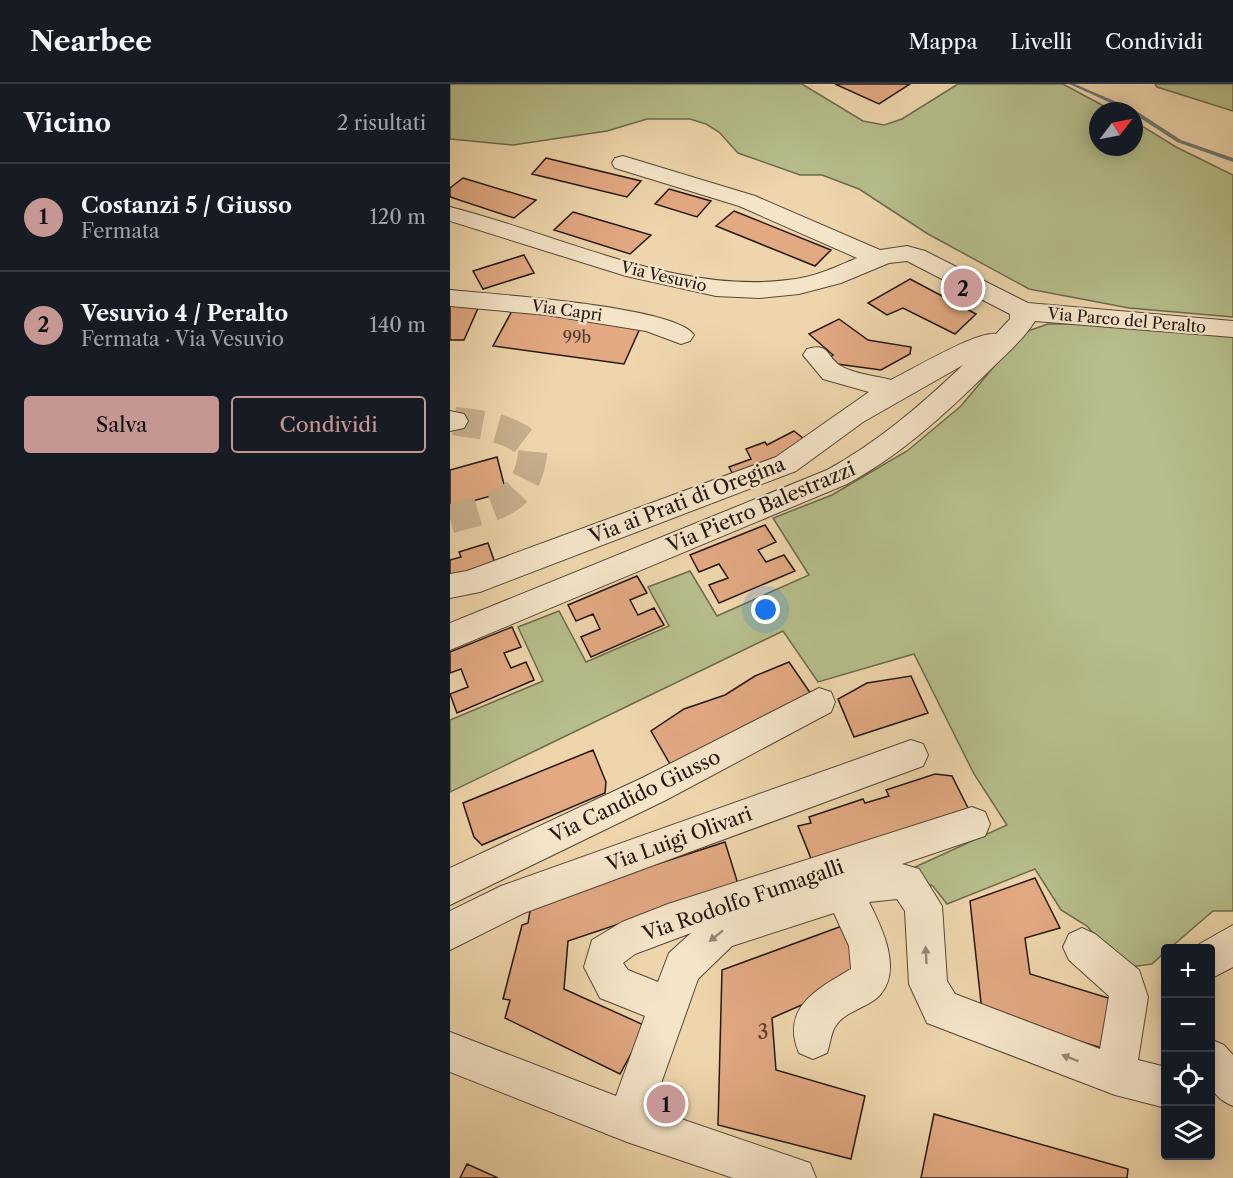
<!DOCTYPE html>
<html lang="it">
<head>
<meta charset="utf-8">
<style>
  body { margin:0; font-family:"Libre Caslon Text",serif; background:#242831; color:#f1f3f6 }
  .controls { position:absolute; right:18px; bottom:18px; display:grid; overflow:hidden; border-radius:6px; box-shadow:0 3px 15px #0003 }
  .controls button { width:54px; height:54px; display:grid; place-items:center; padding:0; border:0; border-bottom:2px solid #363941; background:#171b24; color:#f1f3f6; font:30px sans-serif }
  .compass { position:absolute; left:639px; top:18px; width:54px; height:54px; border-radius:50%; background:#171b24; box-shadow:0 3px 15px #0003; rotate:58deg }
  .you { position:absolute; left:316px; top:526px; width:21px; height:21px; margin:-15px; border:4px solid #fff; border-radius:50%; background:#1a73e8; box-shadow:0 0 0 9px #1a73e833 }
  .badge { display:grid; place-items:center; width:39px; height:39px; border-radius:50%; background:#c59692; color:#111; font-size:20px; font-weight:700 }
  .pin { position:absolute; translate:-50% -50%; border:3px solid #fff; box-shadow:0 2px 6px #0006 }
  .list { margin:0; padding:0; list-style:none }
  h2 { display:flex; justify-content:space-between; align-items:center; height:78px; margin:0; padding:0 24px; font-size:26px }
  h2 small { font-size:20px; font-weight:400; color:#9ea1a6 }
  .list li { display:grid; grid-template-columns:39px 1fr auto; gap:18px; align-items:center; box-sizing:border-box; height:108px; padding:0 24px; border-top:2px solid #363941 }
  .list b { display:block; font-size:22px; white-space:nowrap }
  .list p { margin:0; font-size:20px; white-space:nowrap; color:#9ea1a6 }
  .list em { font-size:20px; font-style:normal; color:#9ea1a6 }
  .actions { display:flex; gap:12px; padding:18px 24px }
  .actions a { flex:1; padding:14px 0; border:2px solid #c59692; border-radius:6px; text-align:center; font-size:21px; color:#c59692 }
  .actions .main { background:#c59692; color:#111 }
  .icon { flex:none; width:33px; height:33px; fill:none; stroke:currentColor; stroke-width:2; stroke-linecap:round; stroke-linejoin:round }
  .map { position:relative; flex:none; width:783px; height:1094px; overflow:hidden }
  header { display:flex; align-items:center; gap:36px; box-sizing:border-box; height:84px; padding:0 30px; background:#171b24; border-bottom:2px solid #363941 }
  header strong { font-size:28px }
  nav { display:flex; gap:33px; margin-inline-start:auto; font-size:21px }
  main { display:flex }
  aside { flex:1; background:#171b24 }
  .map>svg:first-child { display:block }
  .green { fill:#b6be8b; stroke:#6d6b4f; stroke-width:1.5 }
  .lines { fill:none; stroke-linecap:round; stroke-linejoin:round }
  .stream { fill:#6c7773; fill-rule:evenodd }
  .building { fill:#e2a983; stroke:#241813; stroke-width:1.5 }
  .minor-tunnel { stroke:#c6af8d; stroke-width:29; stroke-dasharray:29 15; stroke-linecap:butt }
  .minor-casing { stroke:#564739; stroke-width:2 }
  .minor { fill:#f4e4c8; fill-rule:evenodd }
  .oneway { fill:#968877 }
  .labels { text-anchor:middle; stroke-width:4.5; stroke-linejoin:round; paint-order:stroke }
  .far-street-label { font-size:16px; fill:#241813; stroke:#f4e4c8 }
  .number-label { font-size:16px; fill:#543c2f }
  .street-label { font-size:20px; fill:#241813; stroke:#f4e4c8 }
  .near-number-label { font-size:20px; fill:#543c2f }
</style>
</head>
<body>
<header>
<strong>Nearbee</strong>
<nav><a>Mappa</a><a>Livelli</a><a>Condividi</a></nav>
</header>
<main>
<aside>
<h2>Vicino<small>2 risultati</small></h2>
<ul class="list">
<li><span class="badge">1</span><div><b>Costanzi 5 / Giusso</b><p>Fermata</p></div><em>120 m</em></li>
<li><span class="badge">2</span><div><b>Vesuvio 4 / Peralto</b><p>Fermata · Via Vesuvio</p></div><em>140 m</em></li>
</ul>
<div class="actions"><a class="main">Salva</a><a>Condividi</a></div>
</aside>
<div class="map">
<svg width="783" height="1094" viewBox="0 0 783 1094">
  <rect width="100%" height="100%" fill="#eed5ab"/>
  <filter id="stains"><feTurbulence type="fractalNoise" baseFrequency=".00333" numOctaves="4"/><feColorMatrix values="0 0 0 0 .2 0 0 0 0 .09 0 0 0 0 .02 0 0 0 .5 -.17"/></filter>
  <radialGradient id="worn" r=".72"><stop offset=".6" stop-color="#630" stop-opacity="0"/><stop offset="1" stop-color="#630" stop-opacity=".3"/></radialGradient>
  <path class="green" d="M0,0H352L413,37L434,41L452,35L508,0H613L663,27H648V63H684V37L726,63L783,91V233L679,224L579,205L478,150L409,105L372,91H350L288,69L269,48L256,40L240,35H197L157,47L63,61L0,55Z
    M705,0H783V27L707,3Z
    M598,240H680L783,249V827H763L720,864H716L715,868L702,880L673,884L637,842L611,826L585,785L497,820L483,802L452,789L557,741L524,690L464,570L368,598L333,547L0,708V636L93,597L68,543L109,527L136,578L219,542L198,503L240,487L267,532L359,491L323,434L382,411L457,367L511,322L572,249Z"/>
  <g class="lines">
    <path class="stream" d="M619,0H625L685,26L731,56L783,74V78L727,58L684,30V27H679Z"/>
  </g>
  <path class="building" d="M385,0H460L429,20Z
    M96,74L191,97L177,113L82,90Z
    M13,94L86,116L64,134L0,113V104Z
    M219,105L261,117L247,133L205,120Z
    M284,127L381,166L365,182L266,142Z
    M123,128L201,151L180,170L104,146Z
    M74,171L84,189L33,205L23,187Z
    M460,195L526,230L505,250L453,224L437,231L418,219Z
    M0,220L29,222L14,256H0Z
    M63,225L191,242L174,280L43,262Z
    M389,235L418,256L461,263L460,270L431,286L387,280L378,273L383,271L359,250Z
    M344,347L358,358L285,394L279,383L301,375L296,365L315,358L317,361Z
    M47,373L56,408L0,423V386Z
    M315,441L326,458L308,466L316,478L334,471L345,487L269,519L259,501L278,494L269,480L249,488L240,471Z
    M38,459L46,482L0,496V476L11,473L9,468Z
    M187,492L197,509L180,516L188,531L204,524L214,541L141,573L131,553L150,545L143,530L126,537L118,521Z
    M62,543L71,563L54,569L61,584L76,578L84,596L7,629L0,610L18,603L11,585L0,589V568Z
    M339,578L361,610L220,680L201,647L234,625L275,611L305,592Z
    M461,592L478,629L404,653L388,615L417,599Z
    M143,666L156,698L155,709L32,761L24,753L13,719Z
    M485,690L502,692L521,730L364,782L348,742L361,739L359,733L413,715L415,719L439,712L436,706Z
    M275,758L288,800L118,857L114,905L196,942L170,990L55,934L60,916L53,915L72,841L78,839L81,821Z
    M585,794L610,844L575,854L580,890L668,917L662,967L532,928L520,817Z
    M392,842L411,895L322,934L326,986L415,1012L401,1075L268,1041L272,886Z
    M484,1030L678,1085L677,1094H471Z
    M17,1080L48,1094H10Z"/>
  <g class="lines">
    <path class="minor-tunnel" d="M0,435C45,422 78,420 83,366C64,343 32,341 4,337"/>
    <g class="minor-casing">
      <path id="minor" d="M173,72L305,112L430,166L457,162L475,167L578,219L783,237V253L585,237C573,256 555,271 538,288C495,330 451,371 397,400L0,566V539L377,386C428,358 471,321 513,281L413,338L346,387L30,508L0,514V490L17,487L326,373L419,308L373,295L353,271L357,265C380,258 376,273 391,282C404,290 427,292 441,296C461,286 527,247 546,250L560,235V230L457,177L439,179L391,199L349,210L309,214L266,212L176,192L0,137V123C112,151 239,217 356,193C374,189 390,181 407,174L289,122L165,84L162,79L165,74Z
        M0,206C40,210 226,222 244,251L240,257L231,260L196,247L97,231L0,222Z
        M0,327L14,330L18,337L14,344L0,347Z
        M369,604L381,608L385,618L381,628L216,716L0,821V784L192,694Z
        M461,656L473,660L478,671L473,682L74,829L0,866V827L51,802Z
        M522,723L535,728L540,740L535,752L452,780L469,785L492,822L497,897L505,910L650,965L659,912L619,876L613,863L619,850L632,844L645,850L689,886L698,913L688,976L716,983V1024L665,1011L477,939L459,900L455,827L447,815L419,818C431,842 453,885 430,911C419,924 395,926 385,943C381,949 380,961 377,969L363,975L349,969C330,924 367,905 401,885L399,862L384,829L282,862L248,895L202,1025L360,1079L366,1094H283L177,1058L0,988V948L166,1012L195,932L150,914L134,883L142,856L172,838L218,820ZM241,849L219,869L208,898L178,886L173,879L185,870Z
        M783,841V883L760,895V864H746V862Z
        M760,955L774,961L783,971V1022C751,1009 760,985 760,955Z"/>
    </g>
    <use href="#minor" class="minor"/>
  </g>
  <defs><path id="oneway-solid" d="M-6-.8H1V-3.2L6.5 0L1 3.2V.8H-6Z" transform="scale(1.5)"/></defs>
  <g class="oneway">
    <use href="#oneway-solid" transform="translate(266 852) rotate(141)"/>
    <use href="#oneway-solid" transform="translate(476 871) rotate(-93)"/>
    <use href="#oneway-solid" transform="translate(620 974) rotate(-159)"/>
  </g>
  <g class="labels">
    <g class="far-street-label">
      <text transform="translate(214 192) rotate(13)" y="6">Via Vesuvio</text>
      <text transform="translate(117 226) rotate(8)" y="6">Via Capri</text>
      <text transform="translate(677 236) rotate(5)" y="6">Via Parco del Peralto</text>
    </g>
    <g class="number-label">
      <text x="127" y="259">99b</text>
    </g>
    <g class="street-label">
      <text transform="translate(237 416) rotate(-21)" y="7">Via ai Prati di Oregina</text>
      <text transform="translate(311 423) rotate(-23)" y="7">Via Pietro Balestrazzi</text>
      <text transform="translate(185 712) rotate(-26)" y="7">Via Candido Giusso</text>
      <text transform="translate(229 755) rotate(-20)" y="7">Via Luigi Olivari</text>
      <text transform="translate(293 816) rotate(-19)" y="7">Via Rodolfo Fumagalli</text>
    </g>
    <g class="near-number-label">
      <text x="313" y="955">3</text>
    </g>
  </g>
  <rect width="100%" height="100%" filter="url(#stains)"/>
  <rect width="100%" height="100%" fill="url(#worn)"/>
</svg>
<div class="controls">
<button>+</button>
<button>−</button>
<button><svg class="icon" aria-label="locate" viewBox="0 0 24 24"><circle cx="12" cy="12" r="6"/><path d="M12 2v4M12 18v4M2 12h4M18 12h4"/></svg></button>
<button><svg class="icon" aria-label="layers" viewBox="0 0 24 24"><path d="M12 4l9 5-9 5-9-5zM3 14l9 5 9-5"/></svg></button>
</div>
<svg class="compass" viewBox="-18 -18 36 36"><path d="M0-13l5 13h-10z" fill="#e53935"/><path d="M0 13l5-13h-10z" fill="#9ea1a6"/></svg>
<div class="you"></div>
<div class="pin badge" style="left:216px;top:1020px">1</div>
<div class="pin badge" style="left:513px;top:204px">2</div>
</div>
</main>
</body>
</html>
